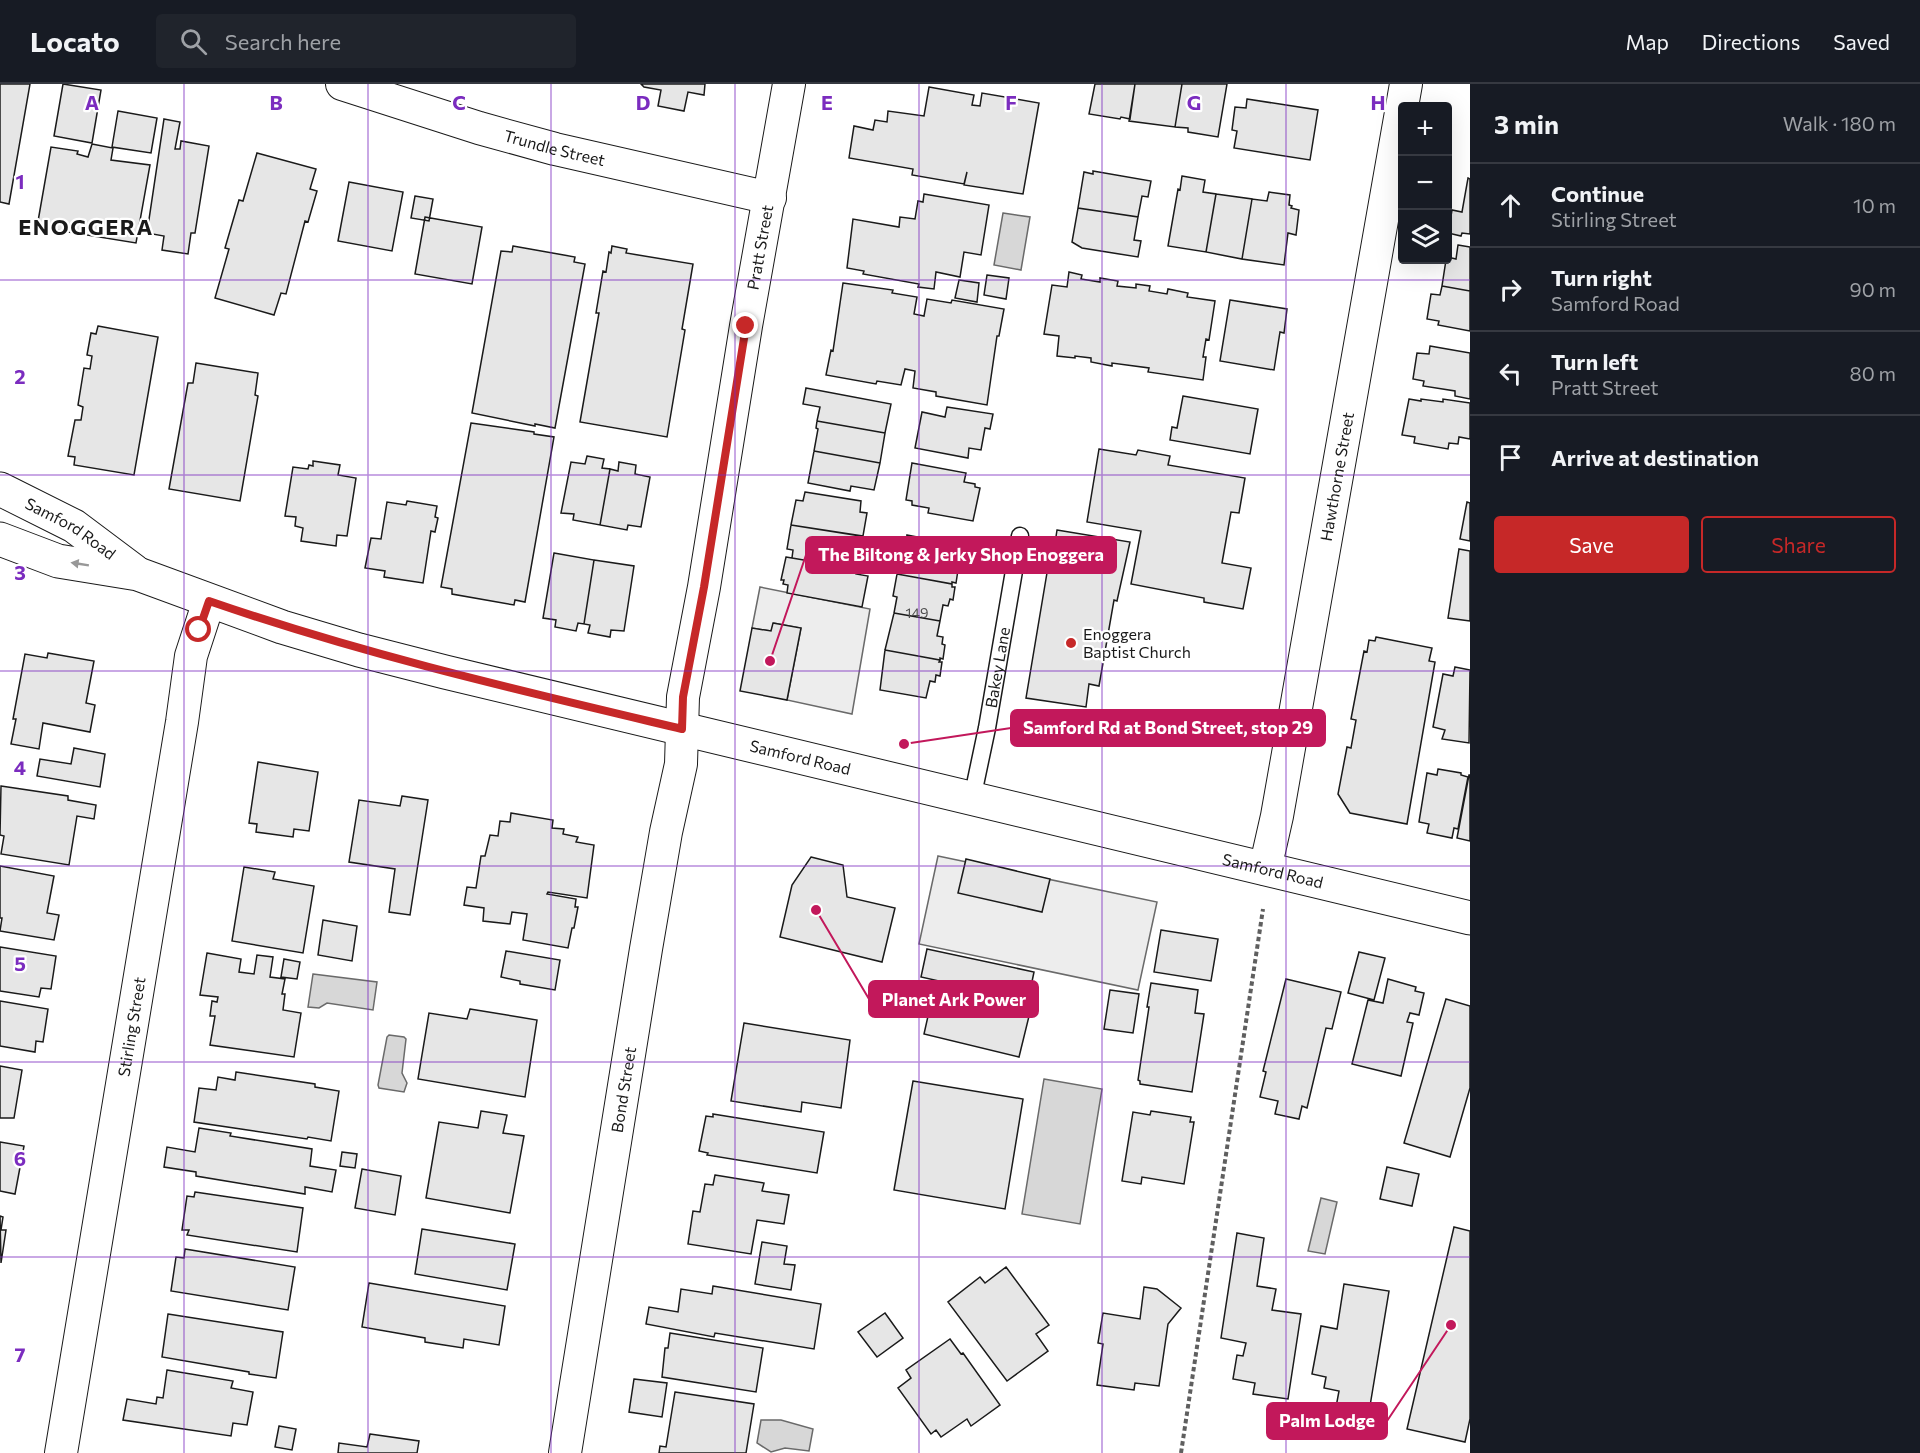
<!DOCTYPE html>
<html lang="en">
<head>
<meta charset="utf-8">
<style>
  body { margin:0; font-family:Commissioner,sans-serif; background:#20242c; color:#f1f3f6 }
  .controls { position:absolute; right:18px; top:18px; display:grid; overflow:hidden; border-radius:6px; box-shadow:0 6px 24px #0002 }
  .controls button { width:54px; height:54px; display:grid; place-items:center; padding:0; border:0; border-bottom:2px solid #363941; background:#171b24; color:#f1f3f6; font:30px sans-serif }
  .stop { position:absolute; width:18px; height:18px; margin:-14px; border:4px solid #c62828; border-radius:50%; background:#fff }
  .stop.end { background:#c62828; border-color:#fff; box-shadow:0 2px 6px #0008 }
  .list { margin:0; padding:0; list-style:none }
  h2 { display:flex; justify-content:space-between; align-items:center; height:78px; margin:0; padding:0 24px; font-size:26px }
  h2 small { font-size:20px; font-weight:400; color:#9ea1a6 }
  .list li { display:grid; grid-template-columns:39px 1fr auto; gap:18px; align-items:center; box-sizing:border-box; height:84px; padding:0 24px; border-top:2px solid #363941 }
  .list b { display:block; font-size:22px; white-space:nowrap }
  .list p { margin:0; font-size:20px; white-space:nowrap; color:#9ea1a6 }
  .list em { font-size:20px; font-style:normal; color:#9ea1a6 }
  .actions { display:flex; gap:12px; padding:18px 24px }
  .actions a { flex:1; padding:14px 0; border:2px solid #c62828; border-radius:6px; text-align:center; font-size:21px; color:#c62828 }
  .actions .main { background:#c62828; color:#fff }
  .icon { flex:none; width:33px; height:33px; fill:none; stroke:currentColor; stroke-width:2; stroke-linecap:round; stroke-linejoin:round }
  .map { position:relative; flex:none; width:1470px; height:1369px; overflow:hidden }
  header { display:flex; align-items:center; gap:36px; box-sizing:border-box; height:84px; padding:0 30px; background:#171b24; border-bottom:2px solid #363941 }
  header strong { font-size:28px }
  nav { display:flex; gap:33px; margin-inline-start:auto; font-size:21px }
  .search { width:420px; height:54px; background:#20242c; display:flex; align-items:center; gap:15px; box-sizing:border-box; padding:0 21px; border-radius:6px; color:#9ea1a6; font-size:22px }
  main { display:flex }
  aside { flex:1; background:#171b24 }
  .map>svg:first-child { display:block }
  .built { fill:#ededed; stroke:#6a6a6a; stroke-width:1.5 }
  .water { fill:#d7d7d7; stroke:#6a6a6a; stroke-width:1.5 }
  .building { fill:#e6e6e6; stroke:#1a1a1a; stroke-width:1.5 }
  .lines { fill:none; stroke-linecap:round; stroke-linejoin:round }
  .lane-casing { stroke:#1a1a1a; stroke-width:19 }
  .street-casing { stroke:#1a1a1a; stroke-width:34 }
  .primary-casing { stroke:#1a1a1a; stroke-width:35 }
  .path { stroke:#5f5f5f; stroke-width:4; stroke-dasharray:4.5 3; stroke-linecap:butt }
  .lane { stroke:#fff; stroke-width:16 }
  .street { stroke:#fff; stroke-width:32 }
  .primary { stroke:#fff; stroke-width:33 }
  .oneway { fill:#989898 }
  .route { stroke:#c62828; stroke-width:8 }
  .grid { fill:none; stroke:#7b2cbf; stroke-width:1.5; stroke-opacity:0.55 }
  .poi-dot { fill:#c62828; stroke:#fff; stroke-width:2 }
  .labels { text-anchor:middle; stroke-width:4.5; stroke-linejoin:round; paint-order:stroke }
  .number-label { font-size:14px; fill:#4d4d4d }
  .street-label { font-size:16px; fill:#1a1a1a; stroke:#fff }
  .poi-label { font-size:16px; fill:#1a1a1a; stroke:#fff; text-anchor:start }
  .district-label { font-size:22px; font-weight:bold; letter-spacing:1.5px; fill:#1a1a1a; stroke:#fff }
  .grid-label { font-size:20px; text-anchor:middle; font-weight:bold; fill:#7b2cbf; stroke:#fff; stroke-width:4.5; stroke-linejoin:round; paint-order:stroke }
  .leader { fill:none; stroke:#c2185b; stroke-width:2 }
  .callout-dot { fill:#c2185b; stroke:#fff; stroke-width:2 }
  .callout { fill:#c2185b; stroke:#c2185b; stroke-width:2 }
  .callout-label { font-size:18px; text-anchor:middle; font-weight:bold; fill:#fff }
</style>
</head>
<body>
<header>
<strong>Locato</strong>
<div class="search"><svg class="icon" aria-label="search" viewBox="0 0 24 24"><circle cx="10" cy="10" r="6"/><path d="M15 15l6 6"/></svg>Search here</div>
<nav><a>Map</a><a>Directions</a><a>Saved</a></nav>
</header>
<main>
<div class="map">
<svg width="1470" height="1369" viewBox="0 0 1470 1369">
  <rect width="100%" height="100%" fill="#fff"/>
  <path class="built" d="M760,503L870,525L852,630L787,616L801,544L774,539L771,547L752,544Z
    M938,772L1157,818L1138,906L919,860Z"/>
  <path class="water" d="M1003,129L1030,133L1021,186L994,181Z
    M313,890L377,898L373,926L327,919L319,924L308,923Z
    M389,951L404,953L406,955L402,989L407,999L404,1008L379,1004L378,1001L387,953Z
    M1044,995L1102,1005L1080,1140L1022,1130Z
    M1321,1114L1337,1118L1325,1170L1308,1167Z
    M761,1336H781L813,1345L809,1367L785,1364L771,1368L757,1359Z"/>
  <path class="building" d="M0,0H30L9,120L0,118Z
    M63,0L101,6L92,59L54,52Z
    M641,0H705L704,11L688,8L684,27L658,22L661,6L644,3Z
    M1095,0H1135L1130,35L1121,33L1120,35L1089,30Z
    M1135,0H1182L1175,43L1129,37Z
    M1182,0H1227L1218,53L1188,48V44L1175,43Z
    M929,3L974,11L972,21L980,22L982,9L1039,19L1023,110L964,101L967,88L964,100L912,91L913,85L849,74L854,42L873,46L875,36L887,38L888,27L924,32Z
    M1247,15L1318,26L1310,76L1234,64L1237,47L1232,46L1235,23L1246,24Z
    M118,27L157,34L151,69L112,63Z
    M164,35L180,38L175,65H180L181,57L209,62L195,149H191L188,170L162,166L164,152L147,149Z
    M92,60L113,64L111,76L150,81L136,159L37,143L51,63L78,67L77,70L88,73Z
    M257,69L316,85L310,105L317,107L308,138L305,137L286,210L281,209L274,231L215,214L229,165L225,164L239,116L243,117Z
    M1093,87L1151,97L1148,113L1142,112L1138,133L1078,124L1084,88L1093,90Z
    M1182,92L1205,96L1203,108L1216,110L1206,168L1168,162L1178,105L1180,106Z
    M1468,94L1470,95V150L1462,149L1461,152L1448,149L1452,126L1462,128Z
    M349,98L403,108L392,167L338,157Z
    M1269,108L1290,111L1289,121L1292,122L1291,124L1299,126L1296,151L1288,149L1284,181L1242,175L1252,115L1267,117Z
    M924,110L989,121L981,171L964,168L960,193L936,188L934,205L918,203L919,200L863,190L864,187L847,184L853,135L899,143L900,133L915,135L918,117L923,118Z
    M1216,110L1252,115L1242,175L1206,168Z
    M415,112L433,115L429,137L411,134Z
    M1078,124L1138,133L1134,156L1141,157L1138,173L1082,164L1072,158Z
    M425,133L482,143L472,200L415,190Z
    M1458,161L1470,163V207L1442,202L1446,176L1448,173L1456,175Z
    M513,162L575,173L574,178L585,180L555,344L535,340V342L472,329L501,167L512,168Z
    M612,162L627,165L626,169L693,180L682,245L685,246L667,353L580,338L599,229H596L603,187L606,188L609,168L611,169Z
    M1069,188L1082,191L1081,195L1100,198V194L1118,197L1117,202L1136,204V200L1150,202L1149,207L1167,210L1168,205L1188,209L1187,213L1215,217L1209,256L1206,255L1203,273H1206L1203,296L1148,288L1149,284L1112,279V282L1091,278V274L1075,272V274L1057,272L1059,252L1044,250L1052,201L1067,203Z
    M987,191L1009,194L1006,215L984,211Z
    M959,196L979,199L977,218L955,214Z
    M843,199L893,206L892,209L917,213L914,230L924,232L927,215L951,219L952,216L1004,225L999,252H997L987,321L936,312V308L913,304L915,287L905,285L901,301L877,297L876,300L826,291L831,266L833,267Z
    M1442,202L1470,207V247L1438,241L1439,237L1427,235L1431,210L1440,211Z
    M1230,216L1287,225L1284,249L1280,248L1274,286L1220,277Z
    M98,242L158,253L134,391L74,381L75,373L68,372L75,336H81L83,323L78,321L84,284L90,285L92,272L87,271L91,249L96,250Z
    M1430,262L1470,269V315L1455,312V307L1423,302L1424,297L1413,295L1417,269L1429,270Z
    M196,279L258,289L255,311L258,312L240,417L169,405L188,299H193Z
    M806,304L891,320L885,349L817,337L820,323L803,320Z
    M1183,312L1258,325L1250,370L1170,356L1172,343L1177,344Z
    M1409,315L1421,317V315L1443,318V315L1470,319V355L1459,353L1458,360L1449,359L1448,365L1414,359L1415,353L1402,351Z
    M947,323L993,330L990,345L985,344L981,366L969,364L968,374L915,364L922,328L945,333Z
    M817,337L885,349L880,379L814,367L818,345L816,344Z
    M471,339L534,348V350L554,353L525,518L515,516L514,521L452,510V505L441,503Z
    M1099,365L1136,371L1138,366L1170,372L1168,381L1245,394L1239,429L1231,428L1222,479L1251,484L1243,525L1204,518V514L1131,500L1141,447L1087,438Z
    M814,367L880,379L874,406L851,402L850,407L808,399Z
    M587,372L604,375L602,384L610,385L600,441L573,436L574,430L561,429L571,378L585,380Z
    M313,377L340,381L338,391L356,394L347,452L337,451L336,462L301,457L303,444L295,442L296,433L285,432L293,383L308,385L309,381L313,382Z
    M619,378L636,381L635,390L650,393L641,443L628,441L627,446L600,441L610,385L618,387Z
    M912,379L966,389L964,398L975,400V403L980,404L973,437L928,429L929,424L912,421V417L906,416Z
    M805,408L861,417L860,428L867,429L863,452L791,441L796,416L803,417Z
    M407,417L437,422L435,433L438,434L435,448L431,447L423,499L384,493L385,487L365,484L371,454L381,455L387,418L406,421Z
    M1467,418L1470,419V457L1460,455Z
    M791,441L873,454L867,487L792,474L793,466L787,465Z
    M1057,446L1130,458L1117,517L1114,516L1099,602L1089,600L1086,623L1026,614L1051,465L1054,466Z
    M907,451L954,460L951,479L956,480L955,486H958L956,499L952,498V500L897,490L901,469L904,470Z
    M1459,465L1470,467V537L1448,534Z
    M554,469L594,476L584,540L578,539L576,547L555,543L556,536L543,534Z
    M786,473L857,485L856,490L868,492L862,523L787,509L788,501L783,500L784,496H781Z
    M594,476L634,482L624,547L611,546L610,553L588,549L590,541L584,540Z
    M897,490L952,500V503H955L953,516L950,515L948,522L943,521L940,537L894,529L897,513L893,512Z
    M894,529L940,537L937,552L943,553L942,560L945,561L943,575L940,574V576L885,566Z
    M773,539L801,544L787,616L740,607L752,544L771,547Z
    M1376,553L1432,564L1429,577L1435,578L1407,740L1350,729L1338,710L1347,663L1351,664L1356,636L1351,635L1364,567L1367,568L1369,556L1375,557Z
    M885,566L940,576L939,578H942L940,592L936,591L935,598L930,597L926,614L880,606Z
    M48,569L94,577L86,619L95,621L90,648L43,639L39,665L11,660L16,635H13L25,570L47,574Z
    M1455,583L1470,586L1469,659L1442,655L1445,646L1433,643L1443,590L1453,592Z
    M74,664L105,670L100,703L37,692L40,675L71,680Z
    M258,678L318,688L309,747L294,745L293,753L256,748L257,740L249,739Z
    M1438,685L1461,689V691L1468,693L1458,745L1454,744L1452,754L1427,749L1429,740L1419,738L1427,689L1437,691Z
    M1469,691H1470V757L1457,754Z
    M1,702L68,712V716L96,721L94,735L77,732L69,781L1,770L4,752L0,751Z
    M402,712L428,716L410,831L389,828L395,785L349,778L359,716L400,722Z
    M511,729L553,736L552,744L564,745L563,750L578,753L576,758L594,761L587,814L548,808L547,810L576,815L575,823H578L574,844H572L568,864L523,856L527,830L512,828L510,840L483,837L484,824L464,821L467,803L476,804L481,772H485L490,751L498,752L500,737L510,738Z
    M811,773L843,781L847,813L895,824L882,878L780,853L792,801Z
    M966,775L1050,795L1042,828L958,809Z
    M0,782L54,792L47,829L59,831L54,856L0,847L2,834H0Z
    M244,783L275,788L273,795L314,802L303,869L232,857Z
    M323,836L357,842L352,877L318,871Z
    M1161,846L1218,855L1211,897L1154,888Z
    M0,863L56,872L51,905L41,904L39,913L0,907Z
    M927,865L1034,888L1028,917L921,893Z
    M506,867L560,876L555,906L520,900V897L501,893Z
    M1359,868L1385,874L1374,916L1348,909Z
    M207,869L241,875L239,888L254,890L257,871L273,873L270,893L285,895L282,910H285L283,926L301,929L294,973L210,961L215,932H210L212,917L217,918L218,913L200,911Z
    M284,875L300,878L297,895L281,893Z
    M1286,895L1341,908L1332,945L1326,944L1307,1024L1302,1022L1299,1035L1275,1030L1278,1017L1260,1013L1266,988L1263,987Z
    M1388,895L1416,903L1415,907L1424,909L1419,931L1410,929L1407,938L1413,939L1401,992L1352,980L1368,916L1383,919Z
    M1151,899L1198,906L1195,929L1204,930L1192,1008L1140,1000V997L1138,996L1149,923H1147Z
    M935,901L1031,924L1019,973L924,950Z
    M1110,906L1139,910L1133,949L1104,945Z
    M1446,915L1470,922V1004L1450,1073L1404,1059Z
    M0,917L48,925L43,958L36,957L35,968L0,962Z
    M470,925L537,936L525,1013L418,995L429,929L467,935Z
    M744,939L850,956L841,1024L802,1018L801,1028L731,1017Z
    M0,982L22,986L14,1034H0Z
    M236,988L315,1000V1003L339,1007L331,1057L308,1053L307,1055L194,1038L199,1004L216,1006L218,993L235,996Z
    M913,997L1023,1015L1005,1125L894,1106Z
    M481,1027L507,1031L503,1049L524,1052L510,1129L426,1114L439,1038L478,1044Z
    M1151,1027L1191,1033L1190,1038H1194L1184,1100L1142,1093L1141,1100L1122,1097L1133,1028L1150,1031Z
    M713,1030L824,1048L817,1089L707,1071L708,1069L699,1067L706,1032L713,1033Z
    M199,1044L231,1049L230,1052L312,1065L310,1082L336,1086L332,1108L305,1103V1110L196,1092V1088L164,1083L167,1063L195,1068Z
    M0,1058L24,1062L15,1110L0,1107Z
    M342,1068L357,1070L355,1084L340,1082Z
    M1387,1083L1419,1090L1412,1122L1380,1115Z
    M362,1085L401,1092L395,1131L355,1124Z
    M715,1091L764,1099L762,1107L789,1111L784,1140L757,1136L751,1170L688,1160L693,1127L700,1128L705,1100L713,1101Z
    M195,1108L303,1124L297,1168L187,1151L189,1146H182L187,1112L194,1113Z
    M0,1132L3,1133L1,1146H6L1,1179Z
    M1454,1143L1470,1147V1335L1465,1358L1407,1345Z
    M422,1145L515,1160L507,1206L415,1190Z
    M1237,1149L1264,1154L1257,1202L1276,1205L1272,1226L1301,1230L1288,1315L1253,1310L1255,1299L1233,1295L1237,1271L1243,1272L1246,1259L1221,1254Z
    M762,1158L787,1162L784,1180L795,1181L791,1206L755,1200Z
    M185,1165L295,1183L288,1226L171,1207L176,1173L184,1174Z
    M1006,1183L1049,1241L1036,1250L1048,1267L1007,1297L948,1218L980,1193L985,1199Z
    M369,1199L505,1222L499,1261L464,1255L463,1264L425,1258V1254L362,1243Z
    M1344,1200L1389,1207L1369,1328L1336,1323L1339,1307L1324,1304L1326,1293L1312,1290L1321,1242L1337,1245Z
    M713,1202L821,1220L814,1265L715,1249L714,1253L646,1240L649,1223L678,1228L681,1205L712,1210Z
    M1144,1203L1157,1205L1181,1224L1168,1240L1159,1302L1135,1299L1134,1306L1097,1301L1103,1260L1098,1259L1103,1229L1140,1235Z
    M885,1229L903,1254L877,1273L858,1248Z
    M168,1230L283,1248L276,1294L249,1290V1288L162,1273Z
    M670,1249L763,1264L756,1308L662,1293L665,1264H668Z
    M950,1255L961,1270L963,1269L1000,1321L971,1342L967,1335L941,1353L936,1346L931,1350L898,1304L911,1294L906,1286Z
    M167,1286L233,1297L231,1304L253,1308L247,1341L233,1339L231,1352L123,1336L127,1315L156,1320L157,1313L163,1314Z
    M634,1295L667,1299L662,1333L629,1328Z
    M675,1308L754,1320L746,1369H659L660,1362L666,1363Z
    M279,1342L296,1345L292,1366L275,1363Z
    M370,1350L419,1357L417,1369H338L339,1359L367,1363Z"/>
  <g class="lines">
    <g class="lane-casing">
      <g id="lane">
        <path id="s1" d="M972,715L987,644L1020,452"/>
      </g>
    </g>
    <g class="street-casing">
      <g id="street">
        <path id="s2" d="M342,0L479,44L555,65L770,114"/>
        <path id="s3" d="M1265,785L1277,732L1406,0"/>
        <path id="s4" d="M61,1369L182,638L191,572L209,517"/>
        <path id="s5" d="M565,1369L646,865L666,748L681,680L683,613L704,503L746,242L789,0"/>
      </g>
    </g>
    <g class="primary-casing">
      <g id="primary">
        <path id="s6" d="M0,405L74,442L134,487"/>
        <path id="s7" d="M0,455L58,477L138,490L282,543L359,566L445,588L1470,834"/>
      </g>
    </g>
    <path class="path" d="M1181,1369L1263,825"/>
    <use href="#lane" class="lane"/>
    <use href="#street" class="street"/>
    <use href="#primary" class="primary"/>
  </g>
  <defs><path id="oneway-solid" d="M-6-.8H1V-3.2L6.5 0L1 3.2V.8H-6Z" transform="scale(1.5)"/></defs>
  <use class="oneway" href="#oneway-solid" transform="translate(80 480) rotate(-171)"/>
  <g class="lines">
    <path class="route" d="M199,546L209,517C365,571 522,607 682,645L683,613L704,503L746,242"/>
  </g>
  <path class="grid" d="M184,0V1369M368,0V1369M551,0V1369M735,0V1369M919,0V1369M1102,0V1369M1286,0V1369M0,196H1470M0,391H1470M0,587H1470M0,782H1470M0,978H1470M0,1173H1470"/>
  <circle class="poi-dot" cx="1071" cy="559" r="6"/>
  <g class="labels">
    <g class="number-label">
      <text x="917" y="534">149</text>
    </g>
    <g class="street-label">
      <text dy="6" stroke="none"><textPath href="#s2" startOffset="222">Trundle Street</textPath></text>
      <text dy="6" stroke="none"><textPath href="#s5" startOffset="1222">Pratt Street</textPath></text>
      <text dy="6" stroke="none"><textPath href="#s3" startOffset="399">Hawthorne Street</textPath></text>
      <text dy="6" stroke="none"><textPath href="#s6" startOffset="81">Samford Road</textPath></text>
      <text dy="6" stroke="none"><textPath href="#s1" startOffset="134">Bakey Lane</textPath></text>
      <text dy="6" stroke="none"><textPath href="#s7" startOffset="831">Samford Road</textPath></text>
      <text dy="6" stroke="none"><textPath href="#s7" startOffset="1317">Samford Road</textPath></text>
      <text dy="6" stroke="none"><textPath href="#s4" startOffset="432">Stirling Street</textPath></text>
      <text dy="6" stroke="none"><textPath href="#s5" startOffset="368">Bond Street</textPath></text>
    </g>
    <g class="poi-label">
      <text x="1083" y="556">Enoggera<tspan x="1083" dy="18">Baptist Church</tspan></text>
    </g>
    <g class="district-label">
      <text x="86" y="151">ENOGGERA</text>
    </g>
  </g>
  <g class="grid-label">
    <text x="92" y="26">A</text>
    <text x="276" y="26">B</text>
    <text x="459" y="26">C</text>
    <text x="643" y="26">D</text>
    <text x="827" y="26">E</text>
    <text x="1011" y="26">F</text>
    <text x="1194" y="26">G</text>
    <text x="1378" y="26">H</text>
    <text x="20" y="105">1</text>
    <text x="20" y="300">2</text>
    <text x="20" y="496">3</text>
    <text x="20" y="691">4</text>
    <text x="20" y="887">5</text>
    <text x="20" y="1082">6</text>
    <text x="20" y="1278">7</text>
  </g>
  <path class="leader" d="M770 577L806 471M904 660L1011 644M816 826L869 915M1451 1241L1387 1337"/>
  <g class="callout-dot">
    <circle cx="770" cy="577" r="6"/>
    <circle cx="904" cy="660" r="6"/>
    <circle cx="816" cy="826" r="6"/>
    <circle cx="1451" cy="1241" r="6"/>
  </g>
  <g class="callout">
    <rect x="806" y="453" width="310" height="36" rx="6"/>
    <rect x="1011" y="626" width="314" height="36" rx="6"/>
    <rect x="869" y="897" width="169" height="36" rx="6"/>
    <rect x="1267" y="1319" width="120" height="36" rx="6"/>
  </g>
  <g class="callout-label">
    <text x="961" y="477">The Biltong &amp; Jerky Shop Enoggera</text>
    <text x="1168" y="650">Samford Rd at Bond Street, stop 29</text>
    <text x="954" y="922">Planet Ark Power</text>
    <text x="1327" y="1343">Palm Lodge</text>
  </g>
</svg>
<div class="controls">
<button>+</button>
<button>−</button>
<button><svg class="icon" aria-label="layers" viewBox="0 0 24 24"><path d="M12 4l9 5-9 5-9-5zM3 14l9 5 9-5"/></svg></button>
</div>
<div class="stop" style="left:199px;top:546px"></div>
<div class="stop end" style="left:746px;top:242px"></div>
</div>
<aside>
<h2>3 min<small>Walk · 180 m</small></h2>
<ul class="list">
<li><svg class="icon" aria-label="ahead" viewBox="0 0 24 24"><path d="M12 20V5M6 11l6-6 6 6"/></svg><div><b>Continue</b><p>Stirling Street</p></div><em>10 m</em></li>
<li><svg class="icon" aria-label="right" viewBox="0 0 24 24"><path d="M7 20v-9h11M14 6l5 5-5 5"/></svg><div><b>Turn right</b><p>Samford Road</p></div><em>90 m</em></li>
<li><svg class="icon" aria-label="left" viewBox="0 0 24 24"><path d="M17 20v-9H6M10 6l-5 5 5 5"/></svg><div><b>Turn left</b><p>Pratt Street</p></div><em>80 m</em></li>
<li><svg class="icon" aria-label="arrive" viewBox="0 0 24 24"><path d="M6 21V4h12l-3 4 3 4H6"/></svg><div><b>Arrive at destination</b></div></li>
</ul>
<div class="actions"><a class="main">Save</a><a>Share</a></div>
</aside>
</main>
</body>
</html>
